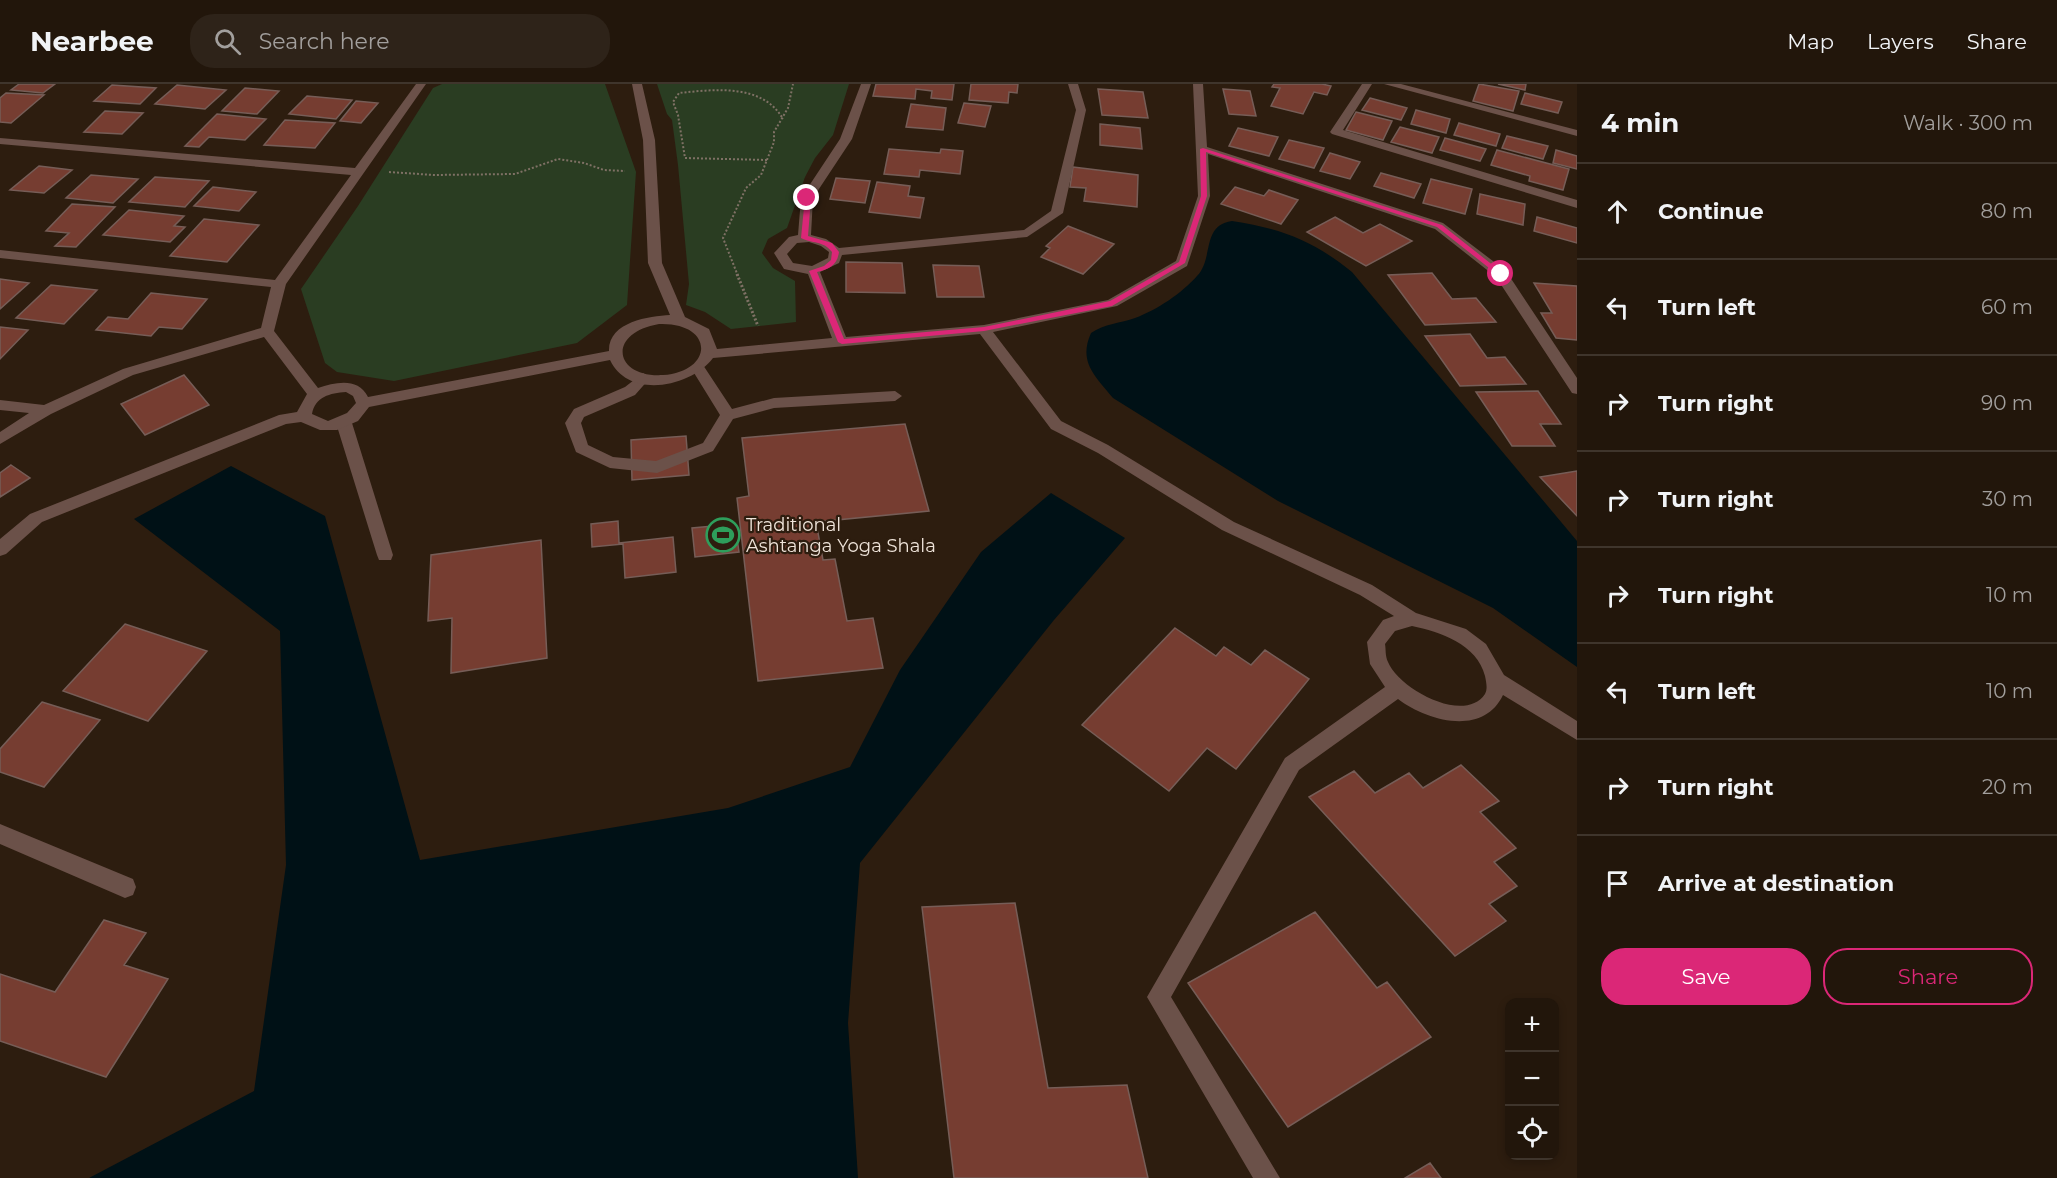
<!DOCTYPE html>
<html lang="en">
<head>
<meta charset="utf-8">
<style>
  body { margin:0; font-family:Montserrat,sans-serif; background:#2e2319; color:#f1f3f6 }
  .controls { position:absolute; right:18px; bottom:18px; display:grid; overflow:hidden; border-radius:12px; box-shadow:0 3px 9px #0003 }
  .controls button { width:54px; height:54px; display:grid; place-items:center; padding:0; border:0; border-bottom:2px solid #3f352c; background:#22160b; color:#f1f3f6; font:30px sans-serif }
  .stop { position:absolute; width:18px; height:18px; margin:-14px; border:4px solid #db2777; border-radius:50%; background:#fff }
  .stop.end { background:#db2777; border-color:#fff; box-shadow:0 2px 6px #0008 }
  .list { margin:0; padding:0; list-style:none }
  h2 { display:flex; justify-content:space-between; align-items:center; height:78px; margin:0; padding:0 24px; font-size:26px }
  h2 small { font-size:20px; font-weight:400; color:#a29f9d }
  .list li { display:grid; grid-template-columns:39px 1fr auto; gap:18px; align-items:center; box-sizing:border-box; height:96px; padding:0 24px; border-top:2px solid #3f352c }
  .list b { display:block; font-size:22px; white-space:nowrap }
  .list em { font-size:20px; font-style:normal; color:#a29f9d }
  .actions { display:flex; gap:12px; padding:18px 24px }
  .actions a { flex:1; padding:14px 0; border:2px solid #db2777; border-radius:24px; text-align:center; font-size:21px; color:#db2777 }
  .actions .main { background:#db2777; color:#fff }
  .icon { flex:none; width:33px; height:33px; fill:none; stroke:currentColor; stroke-width:2; stroke-linecap:round; stroke-linejoin:round }
  .map { position:relative; flex:none; width:1577px; height:1094px; overflow:hidden }
  header { display:flex; align-items:center; gap:36px; box-sizing:border-box; height:84px; padding:0 30px; background:#22160b; border-bottom:2px solid #3f352c }
  header strong { font-size:28px }
  nav { display:flex; gap:33px; margin-inline-start:auto; font-size:21px }
  .search { width:420px; height:54px; background:#2e2319; display:flex; align-items:center; gap:15px; box-sizing:border-box; padding:0 21px; border-radius:24px; color:#a29f9d; font-size:22px }
  main { display:flex }
  aside { flex:1; background:#22160b }
  .map>svg:first-child { display:block }
  .green { fill:#2a3d22 }
  .water { fill:#001116 }
  .building { fill:#763d31; stroke:#765d57; stroke-width:1.5 }
  .lines { fill:none; stroke-linecap:round; stroke-linejoin:round }
  .path-far1 { stroke:#7f7165; stroke-width:2; stroke-dasharray:2 2; stroke-linecap:butt }
  .path { stroke:#7f7165; stroke-width:3; stroke-dasharray:2 2; stroke-linecap:butt }
  .lane { fill:#6b5149; fill-rule:evenodd }
  .street { fill:#6b5149; fill-rule:evenodd }
  .route { fill:#db2777 }
  .labels { text-anchor:middle; stroke-width:4.5; stroke-linejoin:round; paint-order:stroke }
  .poi-label { font-size:18px; fill:#efe4da; stroke:#2d1d0f; text-anchor:start }
</style>
</head>
<body>
<header>
<strong>Nearbee</strong>
<div class="search"><svg class="icon" aria-label="search" viewBox="0 0 24 24"><circle cx="10" cy="10" r="6"/><path d="M15 15l6 6"/></svg>Search here</div>
<nav><a>Map</a><a>Layers</a><a>Share</a></nav>
</header>
<main>
<div class="map">
<svg width="1577" height="1094" viewBox="0 0 1577 1094">
  <rect width="100%" height="100%" fill="#2d1d0f"/>
  <path class="green" d="M442,0H605L636,88L627,221L577,259L394,297L337,288L325,279L301,205L358,122L433,4Z
    M657,0H849L833,51L815,74L805,93L787,144L768,155L762,169L773,184L795,197L796,238L731,245L705,228L686,221L689,200L678,81L672,36L667,30Z"/>
  <path class="water" d="M1232,137C1283,145 1312,156 1352,188L1577,457V583L1493,524L1278,417L1113,314C1095,292 1078,278 1091,249C1104,240 1121,239 1135,234C1157,226 1182,209 1197,192C1214,175 1201,141 1232,137Z
    M231,382L325,432L420,776L728,724L850,683L900,586L981,468L1051,409L1125,454L1054,536L860,779L848,939L858,1094H89L254,1007L286,781L280,547L134,435Z"/>
  <path class="building" d="M19,0H55L43,9L11,6Z
    M876,0H954L952,16L931,14L932,7L916,5L915,15L873,12Z
    M971,0H1018L1017,9L1009,8L1008,19L969,16Z
    M1274,0H1322L1331,2L1327,11L1314,8L1303,30L1271,22L1280,4L1272,3Z
    M1479,0L1519,7L1513,27L1473,17Z
    M1498,0H1526L1525,6Z
    M112,1L156,4L140,20L94,17Z
    M177,1L226,6L205,25L155,20Z
    M245,4L279,7L257,30L222,27Z
    M1098,5L1143,8L1148,34L1102,31Z
    M1223,5L1250,7L1256,32L1229,30Z
    M6,9L44,11L11,39L0,38V14Z
    M1525,9L1562,18L1558,29L1521,20Z
    M307,12L352,16L336,35L289,30Z
    M1370,14L1407,24L1401,36L1362,26Z
    M356,17L378,19L361,39L340,37Z
    M964,19L991,22L985,43L958,39Z
    M911,20L946,24L943,46L906,43Z
    M1416,26L1450,35L1446,49L1411,40Z
    M105,27L143,29L122,50L84,48Z
    M1356,28L1392,37L1383,56L1346,46Z
    M217,30L266,35L245,56L209,53L199,63L185,62Z
    M285,36L335,39L315,64L264,61Z
    M1459,39L1500,50L1496,62L1454,51Z
    M1100,40L1140,44L1142,65L1100,61Z
    M1400,43L1439,53L1432,69L1391,58Z
    M1238,44L1278,53L1269,72L1229,62Z
    M1507,52L1548,62L1543,75L1502,64Z
    M1445,54L1486,65L1480,77L1440,66Z
    M1289,56L1324,64L1314,84L1279,75Z
    M889,65L940,69L941,65L963,67L960,90L920,86L919,93L884,90Z
    M1497,66L1569,85L1563,106L1529,97L1530,92L1491,81Z
    M1556,66L1577,72V85L1553,79Z
    M1330,69L1360,78L1350,95L1320,87Z
    M39,82L72,86L44,109L10,106Z
    M1073,83L1138,91L1137,123L1084,117L1086,104L1070,103Z
    M1381,89L1421,100L1414,114L1374,102Z
    M91,91L138,95L113,119L66,114Z
    M155,93L209,97L185,123L129,118Z
    M836,94L870,97L865,119L830,115Z
    M1431,95L1472,105L1465,130L1423,119Z
    M877,98L910,102L908,112L924,114L920,134L869,128Z
    M213,103L256,108L239,127L194,122Z
    M1235,103L1264,112L1269,106L1298,116L1281,140L1221,120Z
    M1480,110L1525,120L1523,141L1477,130Z
    M72,120L115,123L76,163L55,162L69,149L46,147Z
    M129,126L184,132L174,142L185,143L170,158L103,151Z
    M1335,133L1363,149L1380,140L1412,157L1366,182L1307,148Z
    M1537,133L1577,144V159L1534,147Z
    M204,135L259,141L227,178L170,172Z
    M1068,142L1114,160L1083,190L1041,173L1050,164L1046,162Z
    M846,178L902,179L905,209L846,208Z
    M933,181L979,182L984,213H937Z
    M1432,189L1452,215L1476,214L1496,238L1425,241L1388,191Z
    M0,195L29,199L0,225Z
    M1534,199L1577,202V256L1556,254L1541,229H1552Z
    M51,201L97,206L64,240L16,234Z
    M151,209L207,215L182,245L159,243L151,252L96,246L108,233L128,235Z
    M0,243L28,246L0,275Z
    M1470,250L1487,274L1505,273L1526,300L1460,302L1425,252Z
    M184,291L209,321L145,351L121,320Z
    M1538,307L1561,340H1540L1555,362H1512L1476,308Z
    M905,340L929,427L816,438L823,476L835,475L847,537L873,534L883,584L758,597L737,414L749,412L742,354Z
    M686,352L689,391L632,396L631,356Z
    M11,381L30,394L0,413V389Z
    M1577,387V432L1540,393Z
    M618,437L619,459L673,453L676,488L625,494L623,460L592,463L591,440Z
    M735,440L739,468L695,473L692,444Z
    M541,456L547,574L451,589L452,534L428,537L431,471Z
    M125,540L207,567L148,637L63,607Z
    M1175,544L1216,572L1224,563L1251,581L1265,566L1309,595L1236,685L1207,664L1169,707L1082,641Z
    M42,618L100,636L44,703L0,688V665Z
    M1461,681L1499,717L1480,728L1516,764L1494,778L1517,802L1489,820L1506,837L1455,872L1309,713L1354,687L1375,709L1409,689L1423,704Z
    M1015,819L1048,1004L1127,1001L1148,1094H954L922,823Z
    M1315,828L1377,904L1387,898L1431,953L1288,1043L1188,899Z
    M104,836L146,849L124,881L168,895L106,993L0,957V890L55,908Z
    M1430,1079L1441,1094H1405Z"/>
  <g class="lines">
    <path class="path-far1" d="M767,76L685,74L678,31L673,18L679,9C717,5 763,0 783,35
      M389,88L434,91L515,90L558,75L584,79L604,86L625,87
      M738,192L723,154L746,104L761,91L774,58V48L788,24L793,0"/>
    <path class="path" d="M737,190L758,242"/>
    <path class="lane" d="M698,279L703,281L732,325L774,314L895,307L902,312L895,317L774,324L733,335L713,367L657,389L610,384L576,368L565,339L574,325L625,303L643,289L650,294L635,311L584,333L581,339L588,361L613,373L656,377L703,359L720,331L691,284Z
      M344,334L352,339L393,471L391,476H379L377,471L336,339Z"/>
    <path class="street" d="M416,0H426L286,200L274,247L318,304C336,298 358,293 368,313L609,267C608,238 649,232 670,231L648,179L643,56L632,0H642L655,56L662,179L685,233L709,245L717,265L832,254L808,190L784,185L774,169L789,153L798,151L801,114L840,55L861,0H871L852,55L813,114L811,151L826,155L839,164L1024,146L1051,127L1076,26L1068,0H1078L1086,26L1063,129L1027,153L842,171L839,179L820,188L846,253L984,241L1108,216L1176,177L1198,112L1193,0H1203L1207,63L1443,139L1506,187L1577,294V310L1572,309L1496,193L1435,145L1208,70L1210,112L1187,182L1117,222L993,248L1061,337L1108,361L1234,438L1372,501L1416,529L1466,545L1486,560L1504,591L1577,637V656L1503,611C1483,653 1427,637 1398,615L1299,686L1171,913L1280,1094H1253L1147,913L1285,674L1385,603L1370,580L1367,558L1383,536L1394,532L1360,511L1222,446L1098,369L1051,345L980,250L713,274C691,303 629,316 610,276L369,323L358,337L337,346H320L301,338L286,340L42,438L6,470L0,472V455L30,430L279,331L297,328L307,310L264,253L133,291L51,330L0,360V348L29,329L0,326V316L44,321L123,285L261,244L271,203L0,174V166L275,196L351,91L0,60V54L355,84ZM809,158L821,162L829,168L828,174L812,182L793,179L787,170L797,159ZM659,240C714,238 715,287 663,291C614,294 606,249 659,240ZM346,308L353,312L356,319L347,329L328,337L312,330C315,313 330,309 346,308ZM1412,542C1440,548 1477,560 1485,592C1486,597 1488,605 1485,610C1464,641 1398,604 1388,578C1385,572 1386,565 1385,560L1395,547Z
      M1362,0H1372L1343,46L1577,116V124L1332,50L1330,48Z
      M1384,0H1401L1577,46V52Z
      M0,740L133,795L136,803L133,811L125,814L0,760Z"/>
  </g>
  <path class="route" d="M1203,64L1442,141L1504,190L1498,191L1437,143L1206,68L1207,112L1185,179L1112,222L984,247L842,260L838,258L809,187L824,182L831,176L832,168C823,156 812,160 801,154L805,113L811,114L808,152L832,159L839,168C837,182 829,185 817,188L844,255L984,243L1110,217L1179,178L1201,112L1200,65Z"/>
  <defs>
    <g id="stadium-ring" transform="scale(1.725)"><circle r="9.5" fill="#2d1d0f" stroke="#2e9e5b" stroke-width="1.5"/><path d="M0-5a6.5 5 0 1 0 0 10a6.5 5 0 1 0 0-10ZM-3.5-1.8h7v3.6h-7Z" fill="#2e9e5b"/></g>
  </defs>
  <g fill-rule="evenodd">
    <use href="#stadium-ring" x="723" y="451"/>
  </g>
  <g class="labels">
    <g class="poi-label">
      <text x="746" y="447">Traditional<tspan x="746" dy="21">Ashtanga Yoga Shala</tspan></text>
    </g>
  </g>
</svg>
<div class="controls">
<button>+</button>
<button>−</button>
<button><svg class="icon" aria-label="locate" viewBox="0 0 24 24"><circle cx="12" cy="12" r="6"/><path d="M12 2v4M12 18v4M2 12h4M18 12h4"/></svg></button>
</div>
<div class="stop" style="left:1501px;top:190px"></div>
<div class="stop end" style="left:807px;top:114px"></div>
</div>
<aside>
<h2>4 min<small>Walk · 300 m</small></h2>
<ul class="list">
<li><svg class="icon" aria-label="ahead" viewBox="0 0 24 24"><path d="M12 20V5M6 11l6-6 6 6"/></svg><div><b>Continue</b></div><em>80 m</em></li>
<li><svg class="icon" aria-label="left" viewBox="0 0 24 24"><path d="M17 20v-9H6M10 6l-5 5 5 5"/></svg><div><b>Turn left</b></div><em>60 m</em></li>
<li><svg class="icon" aria-label="right" viewBox="0 0 24 24"><path d="M7 20v-9h11M14 6l5 5-5 5"/></svg><div><b>Turn right</b></div><em>90 m</em></li>
<li><svg class="icon" aria-label="right" viewBox="0 0 24 24"><path d="M7 20v-9h11M14 6l5 5-5 5"/></svg><div><b>Turn right</b></div><em>30 m</em></li>
<li><svg class="icon" aria-label="right" viewBox="0 0 24 24"><path d="M7 20v-9h11M14 6l5 5-5 5"/></svg><div><b>Turn right</b></div><em>10 m</em></li>
<li><svg class="icon" aria-label="left" viewBox="0 0 24 24"><path d="M17 20v-9H6M10 6l-5 5 5 5"/></svg><div><b>Turn left</b></div><em>10 m</em></li>
<li><svg class="icon" aria-label="right" viewBox="0 0 24 24"><path d="M7 20v-9h11M14 6l5 5-5 5"/></svg><div><b>Turn right</b></div><em>20 m</em></li>
<li><svg class="icon" aria-label="arrive" viewBox="0 0 24 24"><path d="M6 21V4h12l-3 4 3 4H6"/></svg><div><b>Arrive at destination</b></div></li>
</ul>
<div class="actions"><a class="main">Save</a><a>Share</a></div>
</aside>
</main>
</body>
</html>
